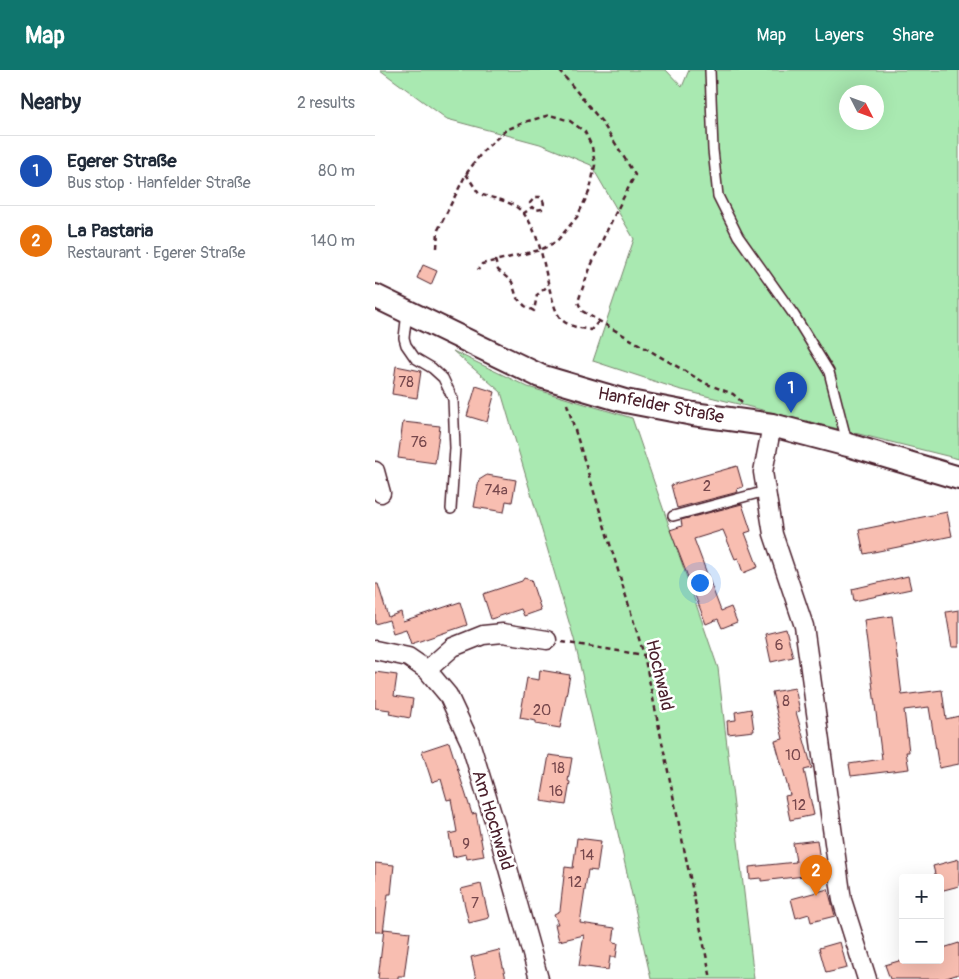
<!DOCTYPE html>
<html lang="en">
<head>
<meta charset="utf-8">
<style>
  body { margin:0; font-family:Pangolin,sans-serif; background:#f2f2f3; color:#1f2937 }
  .controls { position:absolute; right:15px; bottom:15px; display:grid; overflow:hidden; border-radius:5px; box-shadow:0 5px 20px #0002 }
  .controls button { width:45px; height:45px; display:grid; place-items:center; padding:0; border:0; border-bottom:1px solid #e0e1e3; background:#fff; color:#1f2937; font:25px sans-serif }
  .compass { position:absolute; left:464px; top:15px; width:45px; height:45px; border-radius:50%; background:#fff; box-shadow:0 5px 20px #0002; rotate:132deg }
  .you { position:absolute; left:324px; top:512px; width:18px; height:18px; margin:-12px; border:4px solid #fff; border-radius:50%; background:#1a73e8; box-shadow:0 0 0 8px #1a73e833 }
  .badge { display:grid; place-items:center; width:32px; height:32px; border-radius:50%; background:#0f766e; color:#fff; font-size:16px; font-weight:700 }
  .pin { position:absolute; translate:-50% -41px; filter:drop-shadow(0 1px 2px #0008) }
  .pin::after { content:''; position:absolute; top:26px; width:18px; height:15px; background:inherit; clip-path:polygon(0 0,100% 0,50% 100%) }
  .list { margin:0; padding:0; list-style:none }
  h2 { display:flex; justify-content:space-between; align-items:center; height:65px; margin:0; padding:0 20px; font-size:21px }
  h2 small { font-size:16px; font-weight:400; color:#747a83 }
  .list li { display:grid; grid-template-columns:32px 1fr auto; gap:15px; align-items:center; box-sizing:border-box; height:70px; padding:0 20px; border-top:1px solid #e0e1e3 }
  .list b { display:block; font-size:19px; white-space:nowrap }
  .list p { margin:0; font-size:16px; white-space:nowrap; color:#747a83 }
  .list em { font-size:16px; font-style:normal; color:#747a83 }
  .map { position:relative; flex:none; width:584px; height:909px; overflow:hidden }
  header { display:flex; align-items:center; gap:30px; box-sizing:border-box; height:70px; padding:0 25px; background:#0f766e; color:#fff }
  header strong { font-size:24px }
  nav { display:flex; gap:28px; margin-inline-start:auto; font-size:18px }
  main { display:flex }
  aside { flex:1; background:#fff }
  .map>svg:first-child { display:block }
  .green { fill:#a9e9b1; stroke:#7a846e; fill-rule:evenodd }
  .building { fill:#f8beb1; stroke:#4a1f2b }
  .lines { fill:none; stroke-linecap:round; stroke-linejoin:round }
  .service-casing { stroke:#4a1f2b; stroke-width:12 }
  .minor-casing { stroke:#4a1f2b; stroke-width:21 }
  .tertiary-casing { stroke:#4a1f2b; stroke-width:26 }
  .path { stroke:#4a1f2b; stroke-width:2.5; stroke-dasharray:5 4; stroke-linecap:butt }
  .service { stroke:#fff; stroke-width:9 }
  .minor { stroke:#fff; stroke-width:18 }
  .tertiary { stroke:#fff; stroke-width:22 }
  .labels { text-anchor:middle; stroke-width:5; stroke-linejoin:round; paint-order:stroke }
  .number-label { font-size:15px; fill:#76474c }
  .street-label { font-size:18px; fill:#4a1f2b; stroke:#fff }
</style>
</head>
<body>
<header>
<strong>Map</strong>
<nav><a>Map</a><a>Layers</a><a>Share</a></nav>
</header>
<main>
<aside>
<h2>Nearby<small>2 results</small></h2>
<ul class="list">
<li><span class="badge" style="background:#1a4fb4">1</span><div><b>Egerer Straße</b><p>Bus stop · Hanfelder Straße</p></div><em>80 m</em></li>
<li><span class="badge" style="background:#e8710a">2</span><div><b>La Pastaria</b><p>Restaurant · Egerer Straße</p></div><em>140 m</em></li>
</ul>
</aside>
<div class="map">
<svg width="584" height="909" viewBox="0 0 584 909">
  <rect width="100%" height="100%" fill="#fff"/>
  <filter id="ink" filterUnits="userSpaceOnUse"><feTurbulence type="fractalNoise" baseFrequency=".02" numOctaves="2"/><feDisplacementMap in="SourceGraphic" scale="10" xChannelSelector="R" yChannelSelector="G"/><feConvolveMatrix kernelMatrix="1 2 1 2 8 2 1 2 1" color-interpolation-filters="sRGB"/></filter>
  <g filter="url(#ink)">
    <path class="green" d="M5,0H291L307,17L314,0H584V389L303,319L218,291L259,169L216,95L165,74L72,49ZM472,22H502V52H472Z
      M78,281L153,317L257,348L343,598L379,909H276L199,569L126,322Z"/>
    <path class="building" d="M48,195L62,201L56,215L42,208Z
      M21,296L46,301L42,328L17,324Z
      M101,316L120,322L112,352L92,346Z
      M28,352L65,356L60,393L23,388Z
      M362,396L368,417L362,419L363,422L302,438L296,415Z
      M112,405L141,410L137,432L131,431L129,442L99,437L104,410Z
      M367,434L376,461L370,463L383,497L368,503L363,488L360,489L348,460L319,469L346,541L356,537L362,552L347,558L343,549L331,554L295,460L307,456L306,450Z
      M572,442L577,466L489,484L484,460Z
      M533,506L536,519L479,531L477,519Z
      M149,508L156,510L166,540L149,546L146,539L116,549L108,524L147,511Z
      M0,514H3L13,547L26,542L28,551L85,532L92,555L36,574L31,559L18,563L14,550L0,554Z
      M584,540V577H577L571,542Z
      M517,546L527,625L567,620L571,649L584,646V694L564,698L554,637L529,640L534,682H531L534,699L476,706L474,694L507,689L489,550Z
      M411,559L418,587L396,592L390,564Z
      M165,600L195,605L185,658L161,654V651L145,648L152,608L164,610Z
      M0,602L22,605L19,626L38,629L35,648L14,644L15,640L0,638Z
      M420,618L425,641L421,642L437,698L429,700L439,745L415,750L410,726L415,725L400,671L408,669L397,622Z
      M376,639L379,661L353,664L352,651L361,650L360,642Z
      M74,672L97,744L101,743L109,786L92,789L91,784L78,787L74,764L82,762L76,729L72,730L66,709L57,712L47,681Z
      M174,685L197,688L193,711L195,712L191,735L166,731Z
      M202,768L226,771L222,801L213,800L205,853L240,858L238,872L243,873L241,887H235L233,900L204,896L209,865L184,871L180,854H183L179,844L185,841L190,797L198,798Z
      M442,770L447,804L386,811V808L375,809L374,797L421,792L418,773Z
      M584,789V816L565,821V808H561L558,796Z
      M0,793L19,795L16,824H13L8,862H0Z
      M106,814L114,848L94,853L86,819Z
      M453,819L460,846L436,852L434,844L421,848L416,829Z
      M9,859L35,862L29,906H23V909H3Z
      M465,872L472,898L451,903L444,878Z
      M584,873V904L568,909H515L510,895L527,890H565V879Z
      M124,880L131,909H101L96,887Z"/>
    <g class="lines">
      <g class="service-casing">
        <path id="service" d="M335,0L338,80L343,126L363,166L419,245L454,302L472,372
          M32,242L29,268L31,275L40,288L57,298L68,308L78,329L80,378L76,439
          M298,446L391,421"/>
      </g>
      <g class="minor-casing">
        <path id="minor" d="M397,355L388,402L398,464L429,556L467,830L492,909
          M0,401L6,423
          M0,580L33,587L52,600L73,625L95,672L125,770L164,909
          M52,600L78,577L108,565L128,563L172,570"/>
      </g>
      <g class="tertiary-casing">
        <path id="tertiary" d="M0,226L165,306L250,331L318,344L397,355L473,375L584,408"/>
      </g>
      <path class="path" d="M184,0L227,52L260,105C239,146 217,187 203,232L207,241L332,314L358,324L367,332
        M91,104L104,124C117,128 133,130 144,139C164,156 169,197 175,221C178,230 180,243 187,250C195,257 205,258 216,260L224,251
        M148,144L157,137L160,140L167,139C170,134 169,131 165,127H160L155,133L157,137
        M62,178L63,160L91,104L108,81L131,60L153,51L175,45L195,51L210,62L217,77L220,95L215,120L202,147L181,172L165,180L107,194L103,200
        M120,190L123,200L137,212L142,228L150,236L159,241L162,225L174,215
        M192,334L269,585L336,909
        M187,572L269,585"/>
      <use href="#service" class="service"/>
      <use href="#minor" class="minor"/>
      <use href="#tertiary" class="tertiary"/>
    </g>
  </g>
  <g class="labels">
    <g class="number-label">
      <text x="31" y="317">78</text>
      <text x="44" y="377">76</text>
      <text x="332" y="421">2</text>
      <text x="121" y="425">74a</text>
      <text x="404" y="580">6</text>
      <text x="411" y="636">8</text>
      <text x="167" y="645">20</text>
      <text x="418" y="690">10</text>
      <text x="183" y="703">18</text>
      <text x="181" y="726">16</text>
      <text x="424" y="740">12</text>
      <text x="91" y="779">9</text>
      <text x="212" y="790">14</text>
      <text x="200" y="817">12</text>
      <text x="100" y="838">7</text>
    </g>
    <g class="street-label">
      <text transform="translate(286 335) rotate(11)" y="6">Hanfelder Straße</text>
      <text transform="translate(285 605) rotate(77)" y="6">Hochwald</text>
      <text transform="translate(118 750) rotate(73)" y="6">Am Hochwald</text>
    </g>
  </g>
</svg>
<div class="controls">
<button>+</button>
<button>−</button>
</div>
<svg class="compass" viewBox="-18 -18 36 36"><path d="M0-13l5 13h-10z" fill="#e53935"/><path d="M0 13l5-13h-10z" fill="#747a83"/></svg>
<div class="you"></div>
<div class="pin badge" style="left:416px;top:343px;background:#1a4fb4">1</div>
<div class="pin badge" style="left:441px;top:826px;background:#e8710a">2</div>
</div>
</main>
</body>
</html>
